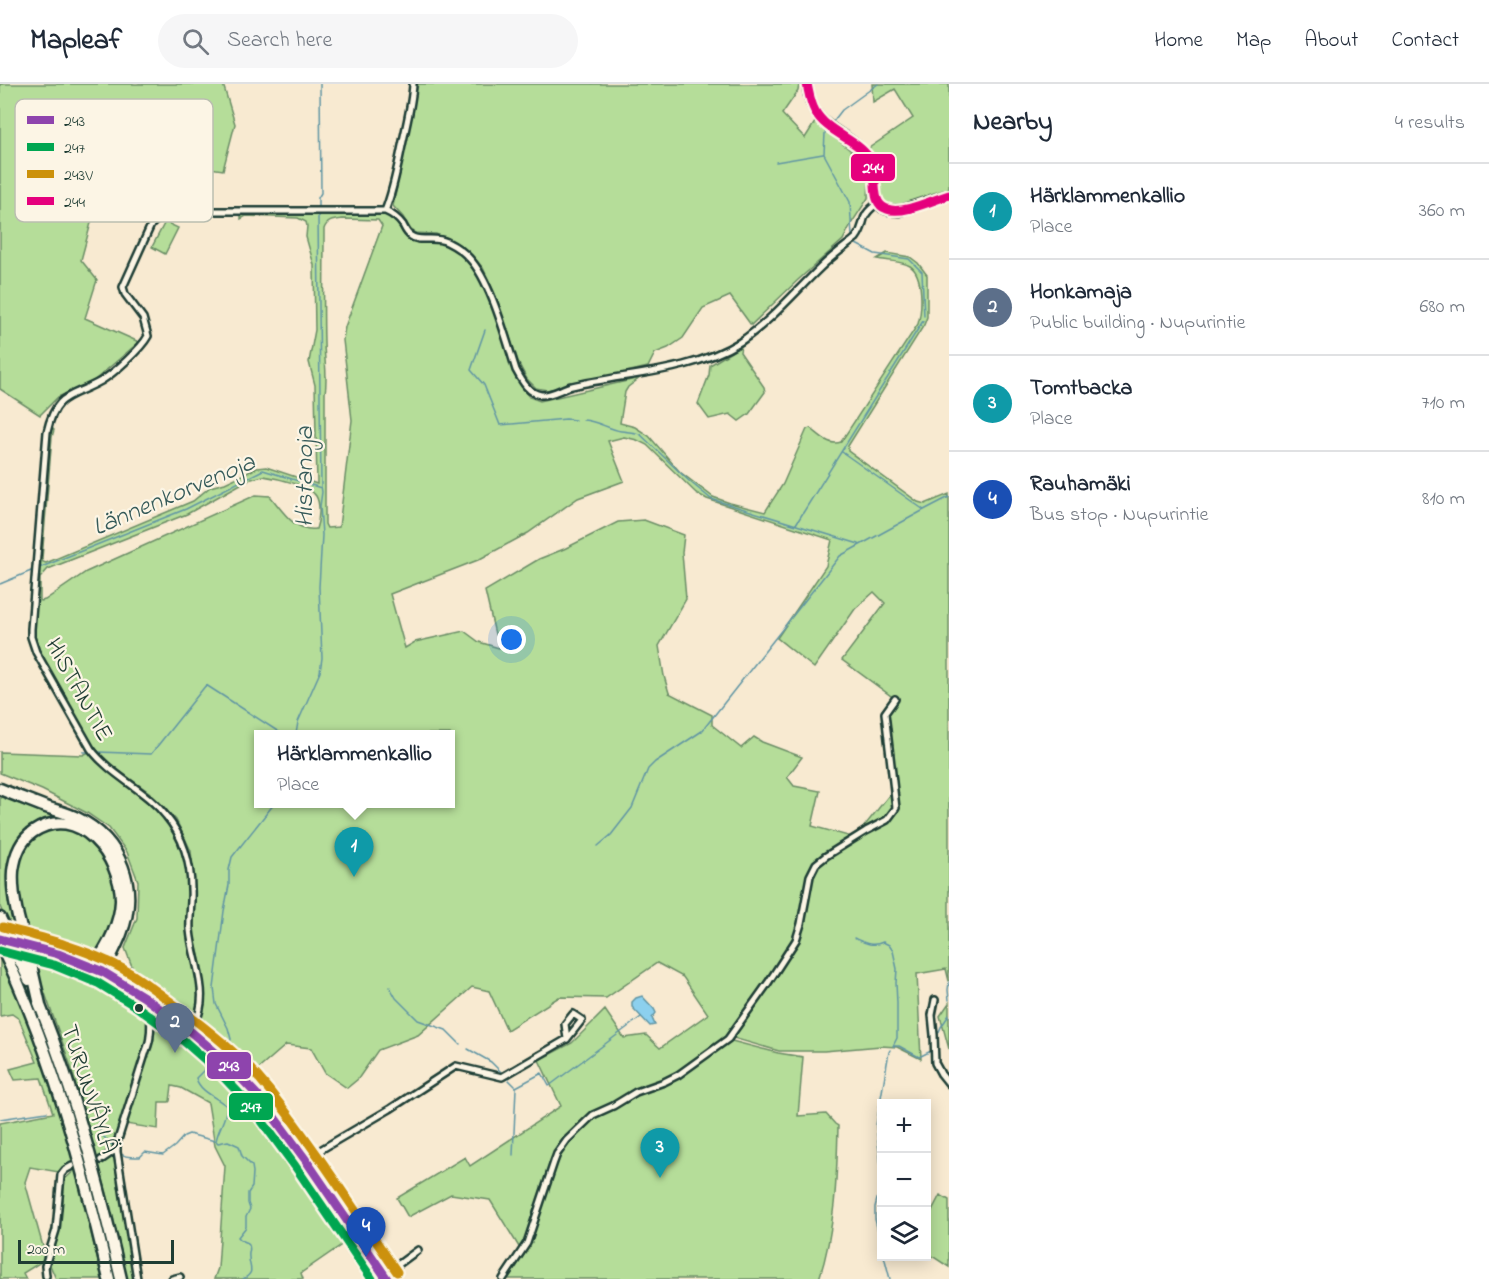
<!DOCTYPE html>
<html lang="en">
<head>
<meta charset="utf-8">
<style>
  body { margin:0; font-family:"Indie Flower",sans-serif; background:#f6f6f7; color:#1f2937 }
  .controls { position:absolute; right:18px; bottom:18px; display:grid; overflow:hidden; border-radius:0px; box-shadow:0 3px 15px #0003 }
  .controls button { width:54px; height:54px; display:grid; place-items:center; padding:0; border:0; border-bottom:2px solid #e0e1e3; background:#fff; color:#1f2937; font:30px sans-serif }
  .scale { position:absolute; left:18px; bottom:15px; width:156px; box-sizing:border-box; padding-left:6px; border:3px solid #1f3d34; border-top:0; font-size:16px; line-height:21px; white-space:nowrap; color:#1f3d34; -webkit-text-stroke:4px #fcf5e5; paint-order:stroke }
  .you { position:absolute; left:512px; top:556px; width:21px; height:21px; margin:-15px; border:4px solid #fff; border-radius:50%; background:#1a73e8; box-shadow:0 0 0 9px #1a73e833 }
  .badge { display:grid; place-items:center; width:39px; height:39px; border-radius:50%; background:#0b8043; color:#fff; font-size:20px; font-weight:700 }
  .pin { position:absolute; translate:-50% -50px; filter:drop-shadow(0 2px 3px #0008) }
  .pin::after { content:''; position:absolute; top:32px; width:21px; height:18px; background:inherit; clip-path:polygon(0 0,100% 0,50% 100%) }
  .popup { position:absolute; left:254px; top:646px; width:201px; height:78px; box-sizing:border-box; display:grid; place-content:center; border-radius:0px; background:#fff; filter:drop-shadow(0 2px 4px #0005); font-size:20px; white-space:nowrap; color:#747a83 }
  .popup b { font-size:22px; color:#1f2937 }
  .popup::after { content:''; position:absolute; left:50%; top:100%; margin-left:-12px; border:12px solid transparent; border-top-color:#fff }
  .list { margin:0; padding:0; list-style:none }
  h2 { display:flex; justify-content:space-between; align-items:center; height:78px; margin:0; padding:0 24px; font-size:26px }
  h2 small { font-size:20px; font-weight:400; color:#747a83 }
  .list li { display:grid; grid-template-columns:39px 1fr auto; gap:18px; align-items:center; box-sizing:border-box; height:96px; padding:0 24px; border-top:2px solid #e0e1e3 }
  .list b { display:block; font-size:22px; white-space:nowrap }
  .list p { margin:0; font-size:20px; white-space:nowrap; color:#747a83 }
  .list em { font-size:20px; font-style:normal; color:#747a83 }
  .icon { flex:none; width:33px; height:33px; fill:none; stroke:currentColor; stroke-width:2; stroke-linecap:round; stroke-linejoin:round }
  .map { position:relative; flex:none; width:949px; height:1195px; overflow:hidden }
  header { display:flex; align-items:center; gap:36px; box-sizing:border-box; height:84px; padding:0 30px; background:#fff; border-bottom:2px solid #e0e1e3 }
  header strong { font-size:28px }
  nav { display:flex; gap:33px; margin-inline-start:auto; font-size:21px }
  .search { width:420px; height:54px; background:#f6f6f7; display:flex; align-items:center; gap:15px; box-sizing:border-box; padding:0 21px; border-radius:33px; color:#747a83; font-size:22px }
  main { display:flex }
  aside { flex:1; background:#fff }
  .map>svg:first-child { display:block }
  .green { fill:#b5dd99; stroke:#6a8d66; stroke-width:1.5; fill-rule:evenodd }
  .water { fill:#8cd0ee; stroke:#6095a4; stroke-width:1.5 }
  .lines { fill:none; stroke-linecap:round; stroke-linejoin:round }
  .stream { stroke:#6095a4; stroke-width:1.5 }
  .street-casing { stroke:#1f3d34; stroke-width:10 }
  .secondary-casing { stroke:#1f3d34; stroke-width:13 }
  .highway-casing { stroke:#1f3d34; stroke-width:15 }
  .street { stroke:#fcf5e5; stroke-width:5 }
  .secondary { stroke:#fcf5e5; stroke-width:8 }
  .highway { stroke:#fcf5e5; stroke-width:10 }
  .secondary-bridge-casing { stroke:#1f3d34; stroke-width:13; stroke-linecap:butt }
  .secondary-bridge { stroke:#fcf5e5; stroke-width:8 }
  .bus-1-casing { stroke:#fcf5e5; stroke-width:14 }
  .bus-2-casing { stroke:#fcf5e5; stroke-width:14 }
  .bus-3-casing { stroke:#fcf5e5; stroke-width:14 }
  .bus-4-casing { stroke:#fcf5e5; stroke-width:14 }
  .bus-1 { stroke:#8e44ad; stroke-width:9 }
  .bus-2 { stroke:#00a651; stroke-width:9 }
  .bus-3 { stroke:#cc910a; stroke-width:9 }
  .bus-4 { stroke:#e5007d; stroke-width:9 }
  .bus-dot { fill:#1f3d34; stroke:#fcf5e5; stroke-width:2 }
  .labels { text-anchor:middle; stroke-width:4.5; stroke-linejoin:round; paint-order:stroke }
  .street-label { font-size:24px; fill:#1f3d34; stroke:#fcf5e5 }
  .water-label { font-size:26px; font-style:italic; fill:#355a59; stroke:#fcf5e5 }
  .key { fill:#fcf5e5; stroke:#babeb0; stroke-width:1.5 }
  .key-label { font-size:16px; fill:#1f3d34 }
  .line-badge { stroke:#fcf5e5; stroke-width:2 }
  .badge-label { font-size:16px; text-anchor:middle; font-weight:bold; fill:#fff }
</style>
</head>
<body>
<header>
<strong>Mapleaf</strong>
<div class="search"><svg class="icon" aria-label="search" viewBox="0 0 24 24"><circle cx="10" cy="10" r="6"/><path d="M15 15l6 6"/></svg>Search here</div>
<nav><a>Home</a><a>Map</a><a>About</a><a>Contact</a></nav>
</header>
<main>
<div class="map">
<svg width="949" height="1195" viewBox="0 0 949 1195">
  <rect width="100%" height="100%" fill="#f8ead1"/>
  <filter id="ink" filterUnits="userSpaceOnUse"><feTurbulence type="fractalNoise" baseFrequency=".0167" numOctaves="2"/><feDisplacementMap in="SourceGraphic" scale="12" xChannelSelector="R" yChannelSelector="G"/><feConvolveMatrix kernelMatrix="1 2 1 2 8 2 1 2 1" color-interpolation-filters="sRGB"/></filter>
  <g filter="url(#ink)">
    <path class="green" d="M0,0H223L235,40L223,86L203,83L194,122L134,119L95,124L81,176L97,196L85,234L139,258L90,300L58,313L40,331L0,305Z
      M418,0H799L798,7L782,30L805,54L815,38L860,74L869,91L868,114L851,140L843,156L798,196L751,241L730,212L703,224L683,254L668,264L655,269L648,283L547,306L536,304L527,295L519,280L495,210L483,184L471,170L457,160L436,150L416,149L411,146L403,133L393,122Z
      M872,0H949V104L901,120H889L880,115C881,96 882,80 866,66L913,34L895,5L873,18Z
      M241,128L380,129C400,135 397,145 409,155C411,157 415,158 418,159C423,158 430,155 436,156C487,166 497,249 515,289C519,297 524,305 529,313L540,317L640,294L628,303L625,308L620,339L635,343L649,352L680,388L713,413L730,419L765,428L783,400L807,345L810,344C819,350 829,363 841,358L918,240C922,226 924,191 910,182C902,177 887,177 877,175L887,169L910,173L918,179L927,191V233L924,241L848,362V367L918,418L925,420L949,410V897L946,885L917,890L921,975L897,963L881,962L824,967H779L730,953L728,956L778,969L803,973L798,1032L826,1030L835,1040L838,1042C837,1092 835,1147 819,1195H508L524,1171L490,1116L451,1110L408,1133L397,1114L465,1073L470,1082L561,1022L539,976L572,959L605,926L624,954L646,951L660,964L708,930L683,893L657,879L606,914L559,913L507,946L489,907L472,903L418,951L378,966L358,995L347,1004L325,989L311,964L286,961L248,994L197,948L205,920L202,883L193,848L195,805L191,767L176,736L149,708L108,679L84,650L36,564L33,545L50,342L54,346L52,353L42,475L43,478L46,479L193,417L210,403L225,399L257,384L266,383L317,400L315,301L309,278L315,246L314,181L306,153L307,142L306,138L298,134L246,132L241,135ZM343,135L378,136L382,142L345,243L343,256L352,336L339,443L327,444L325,440V309C328,292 324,274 324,258C323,220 324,183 324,145C327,136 334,136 343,135ZM624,353L637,356L647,361L696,409L707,415L832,456L826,482L777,554L814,584L855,525L874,508L885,519L842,576L895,615L885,629L894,705L855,754L812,742L820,707L794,702L787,693L802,673L762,658L754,653L741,664L712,641V631L669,609L664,592L659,562L686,515L682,469L684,451L644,436L618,438L564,465L539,475L485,507L495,550L501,555L499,564L479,558L464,547L415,558L405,564L390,510L478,476L528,449L578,414L624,397L608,357ZM263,392C276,394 309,401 316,412C321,420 319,437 316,445C294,448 283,427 270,412L256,411L86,488L45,516L41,517L40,516V494L48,485L187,430L248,396ZM258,650H450V720H258Z
      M165,138L178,144L165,170L152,163Z
      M741,262L740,268L764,303L765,308L749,330L739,337L730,330L709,335L698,320L709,291L710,281Z
      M0,668L83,671L89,668C123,708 175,722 186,781C191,803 184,827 188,850C190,866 196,883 198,899C199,912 197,924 194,936L145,899L133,885L125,864L137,834L138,797L127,768L109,744L87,729L42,706L0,689Z
      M0,707L81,738C135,773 136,828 104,879H102L101,877C110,860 119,844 122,826C128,781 90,720 40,741C25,747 16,761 13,776C8,800 14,825 20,848C22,857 25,867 25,875L0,823Z
      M62,741L88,752L108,775L118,808L114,838L96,872L87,874L56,863L27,858L15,795L18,775L33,750Z
      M30,867C50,872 70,878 89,886C111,896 130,912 150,926L147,937L149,950L115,1056L114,1069L128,1157L135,1195H127L111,1124L89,1046L70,980Z
      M0,873C31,940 55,1008 75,1079L67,1081L59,1088L30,1083L25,1098L45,1170L41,1178L23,1189L26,1195H0V1039L53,1029L41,994L15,996L10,985L37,978L19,935L12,930L0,932Z
      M949,919V965L940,932Z
      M156,926L189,952L225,982L243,1002L269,1033L353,1153L301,1189L303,1195H214L218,1184L225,1082L215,1062L208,1019L181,1004L172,1002L170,1017L169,1018H159L158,1045L125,1040L152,951L153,928Z
      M76,1085L102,1195H56L50,1181L59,1149L65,1095Z
      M940,1111L949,1116V1183L932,1172L927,1167V1136Z"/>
    <path class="water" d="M642,912L654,925L656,929L652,934L655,941L650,942L632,923V918L636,914Z"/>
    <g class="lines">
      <path class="stream" d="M832,39L842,26L878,0
        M827,46L825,49L824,70L850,118L852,153
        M776,78L823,70
        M318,122V114L321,109L320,0
        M856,160L875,170L909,175L922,188L924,232
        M485,246L471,286L484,301L500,341L566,335L575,336
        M583,336C598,337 608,345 621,347C628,348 634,348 640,350L689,397L711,415L859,460
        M842,368L924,426
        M796,440L923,237
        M39,484L186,425L263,386L321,404
        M0,500L31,487
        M296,650L298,638L320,588L322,574L319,503L322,451L320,422L322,408L321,402L318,131
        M83,668H88
        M98,668L151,670L206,601L282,650
        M598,762L611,751L632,724L648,685L655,678L702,647L840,472L924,426L949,413
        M854,854C865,859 872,863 883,858L889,861L893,867L897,885L896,899L897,919V954L893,962H899L919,973L931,967
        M949,898L948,906L949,916
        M390,903L396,914L418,936L446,946L460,960
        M938,950L941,943L949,931
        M468,965L491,978L501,988
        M222,969L229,962L231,955L228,944L216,920L214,904L224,827L229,801V786L232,773L274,720
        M214,976L196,994C200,1008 216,1013 227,1022C226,1036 218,1045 216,1057L218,1059L228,1057L239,1062L242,1072L252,1082L253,1088L252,1103L248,1109V1119L250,1125L246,1133V1143L238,1153L241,1156L248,1159C252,1166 248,1166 249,1173C249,1184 256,1188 243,1195
        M507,994L516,1003L542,989L549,1002L641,933
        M95,1023L99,1032L97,1034L101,1050L113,1062
        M0,1035L47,1028
        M120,1069C125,1074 134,1073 140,1073L145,1068L163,1071L175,1062L184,1052L189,1050L215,1057
        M513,1071L516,1004
        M882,1091L876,1042L889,968L890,966
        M882,1096L875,1123V1135L882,1163
        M884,1172L890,1195"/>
      <g class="street-casing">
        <path id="street" d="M385,127C394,105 398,80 403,57C407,38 412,19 413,0
          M935,916L932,931L934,951L935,979L941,990L949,1000
          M191,948C213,910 194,885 190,846C189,832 192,818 191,805C191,779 183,752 166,732C145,705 111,692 91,665L36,568L31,553V545L47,348C56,308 71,314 101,297C114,289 141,265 148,252L143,234L125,210L123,203L151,141C161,129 174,128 189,127H385C392,130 398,134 403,141C405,145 407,150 411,152C419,159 434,151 447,158C455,162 463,167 469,174C491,197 506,255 516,286C522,297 528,309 541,311C552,312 562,304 572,302C627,289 690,289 740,258C770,238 795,208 821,183C832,172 845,163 856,154C868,138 857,134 878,119
          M305,1075L390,1025L456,982L502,993L567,955L582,936L573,930L565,940L567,955
          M101,1076L117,1065
          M384,1191L418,1166
          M46,1192L45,1182L56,1146L61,1091L65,1086L72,1082
          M137,1195L117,1068V1059L146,967C148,962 150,956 150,951C152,940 148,932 155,922
          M172,1195L180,1193
          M503,1195L527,1159L554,1078L557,1070L567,1056L593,1031L613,1022L636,1008L664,998L678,991L728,955L768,899L796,856L801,840L810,792L816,780L826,772L866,747L887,736L896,724L885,629L895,615"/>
      </g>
      <g class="secondary-casing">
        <path id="secondary" d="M807,0C812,49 846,43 870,75C884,94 861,128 899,127L949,111
          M47,867L93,883L121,897L144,913L191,948L241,993L259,1013L305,1075L387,1195"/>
      </g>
      <g class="highway-casing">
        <path id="highway" d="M0,705C14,711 28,716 43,722C54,726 67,729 77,734C122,756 139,804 121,850C116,863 109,875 103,888
          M0,834L29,896
          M0,860C52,967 82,1080 109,1195
          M39,919C75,1009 99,1101 121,1195
          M41,925C37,907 33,890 29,872C21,845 11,815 13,787C15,771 20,757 33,748C78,717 122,774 121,817C120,841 107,864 93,883"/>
      </g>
      <use href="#street" class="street"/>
      <use href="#secondary" class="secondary"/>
      <use href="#highway" class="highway"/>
      <g class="secondary-bridge-casing">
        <path id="secondary-bridge" d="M0,855L47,867"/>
      </g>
      <use href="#secondary-bridge" class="secondary-bridge"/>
      <g class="bus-1-casing">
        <path id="bus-1" d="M0,855L58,870L103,888L144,913L191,948L225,977L259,1013L305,1075L387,1195"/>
      </g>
      <g class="bus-2-casing">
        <path id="bus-2" d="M0,867L54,881L98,899L137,923L184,957L217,986L250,1021L295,1082L372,1195"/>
      </g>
      <g class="bus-3-casing">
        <path id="bus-3" d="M3,843C38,853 73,861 107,877C130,887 151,903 171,918C206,944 242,972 269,1006C315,1064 355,1127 397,1188"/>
      </g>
      <g class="bus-4-casing">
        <path id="bus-4" d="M807,0C809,9 810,18 815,27C827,49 856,54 870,75C880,90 868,119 887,125C902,131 933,116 949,111"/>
      </g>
      <use href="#bus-1" class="bus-1"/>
      <use href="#bus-2" class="bus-2"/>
      <use href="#bus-3" class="bus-3"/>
      <use href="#bus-4" class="bus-4"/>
    </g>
  </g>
  <circle class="bus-dot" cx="139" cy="924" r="5"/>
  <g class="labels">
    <g class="street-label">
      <text transform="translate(80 605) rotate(61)" y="8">HISTANTIE</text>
      <text transform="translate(90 1005) rotate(72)" y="8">TURUNVÄYLÄ</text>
    </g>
    <g class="water-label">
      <text transform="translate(303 393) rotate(-90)" y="9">Histanoja</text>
      <text transform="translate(173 409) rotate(-23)" y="9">Lännenkorvenoja</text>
    </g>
  </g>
  <rect x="15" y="15" width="198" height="123" rx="9" class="key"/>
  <rect x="27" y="32" width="27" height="8" fill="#8e44ad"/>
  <rect x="27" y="59" width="27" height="8" fill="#00a651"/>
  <rect x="27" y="86" width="27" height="8" fill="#cc910a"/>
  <rect x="27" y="113" width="27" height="8" fill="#e5007d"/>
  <g class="key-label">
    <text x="64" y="42">243</text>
    <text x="64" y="69">247</text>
    <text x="64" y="96">243V</text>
    <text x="64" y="123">244</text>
  </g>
  <g class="line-badge">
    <rect x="850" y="69" width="46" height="29" rx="6" fill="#e5007d"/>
    <rect x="206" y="967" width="46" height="29" rx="6" fill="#8e44ad"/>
    <rect x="228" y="1008" width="46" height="29" rx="6" fill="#00a651"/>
  </g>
  <g class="badge-label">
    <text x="873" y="89">244</text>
    <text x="229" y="987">243</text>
    <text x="251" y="1028">247</text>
  </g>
</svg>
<div class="controls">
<button>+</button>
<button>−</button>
<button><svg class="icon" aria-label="layers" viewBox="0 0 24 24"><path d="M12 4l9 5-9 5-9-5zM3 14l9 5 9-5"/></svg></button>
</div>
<div class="scale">200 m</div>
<div class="you"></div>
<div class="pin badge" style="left:354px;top:793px;background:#0f9aa8">1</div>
<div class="popup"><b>Härklammenkallio</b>Place</div>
<div class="pin badge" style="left:175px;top:969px;background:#5c6f8a">2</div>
<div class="pin badge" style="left:660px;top:1094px;background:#0f9aa8">3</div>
<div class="pin badge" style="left:366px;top:1173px;background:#1a4fb4">4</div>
</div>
<aside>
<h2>Nearby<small>4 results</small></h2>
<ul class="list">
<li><span class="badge" style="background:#0f9aa8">1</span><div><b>Härklammenkallio</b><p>Place</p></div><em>360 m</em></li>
<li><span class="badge" style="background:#5c6f8a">2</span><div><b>Honkamaja</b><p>Public building · Nupurintie</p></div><em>680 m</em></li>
<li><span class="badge" style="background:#0f9aa8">3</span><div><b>Tomtbacka</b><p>Place</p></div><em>710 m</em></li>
<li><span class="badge" style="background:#1a4fb4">4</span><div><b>Rauhamäki</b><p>Bus stop · Nupurintie</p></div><em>810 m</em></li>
</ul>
</aside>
</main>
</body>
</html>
